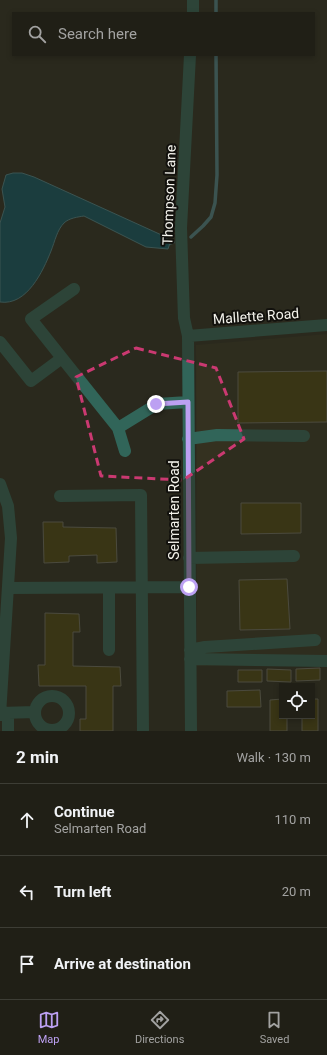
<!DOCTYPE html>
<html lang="en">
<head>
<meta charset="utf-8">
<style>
  body { margin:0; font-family:Roboto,sans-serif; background:#28271f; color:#f1f3f6 }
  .controls { position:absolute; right:12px; bottom:12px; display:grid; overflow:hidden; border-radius:0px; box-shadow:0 2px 6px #0003 }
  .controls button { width:36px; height:36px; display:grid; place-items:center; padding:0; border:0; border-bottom:1px solid #3d3d35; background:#201f16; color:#f1f3f6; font:20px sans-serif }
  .stop { position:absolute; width:12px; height:12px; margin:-9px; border:3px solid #bca0f2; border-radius:50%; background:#fff }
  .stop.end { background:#bca0f2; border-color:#fff; box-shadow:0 1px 4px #0008 }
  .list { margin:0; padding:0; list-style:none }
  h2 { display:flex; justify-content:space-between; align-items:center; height:52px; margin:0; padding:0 16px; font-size:17px }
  h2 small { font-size:13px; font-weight:400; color:#a2a2a1 }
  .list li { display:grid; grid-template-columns:26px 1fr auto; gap:12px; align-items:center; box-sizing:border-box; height:72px; padding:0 16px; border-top:1px solid #3d3d35 }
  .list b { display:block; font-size:15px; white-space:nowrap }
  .list p { margin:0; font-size:13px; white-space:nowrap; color:#a2a2a1 }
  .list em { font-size:13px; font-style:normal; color:#a2a2a1 }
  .icon { flex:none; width:22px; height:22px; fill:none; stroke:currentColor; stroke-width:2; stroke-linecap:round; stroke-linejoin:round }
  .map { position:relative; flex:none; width:327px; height:731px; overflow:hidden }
  .search { position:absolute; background:#201f16; box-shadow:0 2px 6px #0003; left:12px; right:12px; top:12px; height:44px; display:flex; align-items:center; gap:10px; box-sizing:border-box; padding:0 14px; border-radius:0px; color:#a2a2a1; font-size:15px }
  .sheet { height:268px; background:#201f16 }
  nav { display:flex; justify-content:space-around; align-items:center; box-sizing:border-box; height:56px; border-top:1px solid #3d3d35; background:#201f16; font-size:11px; color:#a2a2a1 }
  nav a { display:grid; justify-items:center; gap:2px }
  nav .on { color:#bca0f2 }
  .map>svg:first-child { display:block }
  .built { fill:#343120 }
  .water { fill:#095667; stroke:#50858f }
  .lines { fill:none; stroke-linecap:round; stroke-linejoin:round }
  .stream { stroke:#50858f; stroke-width:3.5 }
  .building { fill:#4d440d; stroke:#737165 }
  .minor { stroke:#316559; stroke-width:12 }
  .route { stroke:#bca0f2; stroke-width:5 }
  .marked { fill:none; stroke:#ca3971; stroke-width:3; stroke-dasharray:8 5; stroke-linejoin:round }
  .labels { text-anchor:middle; stroke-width:4; stroke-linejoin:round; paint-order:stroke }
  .street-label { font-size:14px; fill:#f4f3ec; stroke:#12110d }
</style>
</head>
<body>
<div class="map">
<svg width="327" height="731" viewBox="0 0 327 731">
  <rect width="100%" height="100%" fill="#2a291e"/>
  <path class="built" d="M327,334V664L197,666L196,345Z"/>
  <path class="water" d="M13,173H22L34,177L166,237L170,243L168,249L146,247L84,216C78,217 69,218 64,223C57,230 55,241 51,251C43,271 27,306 0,302V223L5,207L2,189L6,175Z"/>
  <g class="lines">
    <path class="stream" d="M216,13V0
      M191,237L203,226L211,217L215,203L217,175L216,55
      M170,243L173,242"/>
  </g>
  <path class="building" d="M327,371V422L238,423V372Z
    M241,503H301V533L241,534Z
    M43,522H63V527L116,528L117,562L97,563V555L69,556V562L44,563Z
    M287,579L290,629L240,630L239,580Z
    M45,613L79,614L80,632H73V666L120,667L121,686H113V731H80V719H86V686H39L38,665H45Z
    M320,668V680L296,681V669Z
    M267,669L291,670V682L267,681Z
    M238,670H262V682H238Z
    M260,690L261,707H227V691Z
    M282,699V716H287V731H270V700Z
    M312,699H318V731H302V716H312Z"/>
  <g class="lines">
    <path class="minor" d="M193,13V0
      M190,55L181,228L184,318L188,336L191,731
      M188,336L327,325
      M0,342L31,381L62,358L31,319L74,289
      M62,358L118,428L157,404L188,402
      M118,428L125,451
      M188,439L217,435L304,436
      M0,484L8,506L11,538L0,715
      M60,496L141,495L143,730
      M189,558L294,556
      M8,588L189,587
      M109,588V650
      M190,650L205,647L315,640
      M190,659L327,661
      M35 713a17 17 0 1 1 34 0a17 17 0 1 1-34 0Z
      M0,713L35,712
      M1,713L8,718V731"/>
  </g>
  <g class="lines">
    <path class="route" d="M156,404L188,402L189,587"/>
  </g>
  <path d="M0 0H327V731H0ZM136,348L216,368L244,439L183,480L101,476L76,377Z" fill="#2a291e" fill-opacity=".55" fill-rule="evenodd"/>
  <path class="marked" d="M136,348L216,368L244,439L183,480L101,476L76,377Z"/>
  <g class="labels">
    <g class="street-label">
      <text transform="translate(169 195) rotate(-88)" y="5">Thompson Lane</text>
      <text transform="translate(256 316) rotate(-4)" y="5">Mallette Road</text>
      <text transform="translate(174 510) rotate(-90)" y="5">Selmarten Road</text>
    </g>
  </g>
</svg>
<div class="controls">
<button><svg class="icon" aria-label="locate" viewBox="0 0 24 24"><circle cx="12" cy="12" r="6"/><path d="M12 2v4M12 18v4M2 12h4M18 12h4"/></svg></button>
</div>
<div class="stop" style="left:189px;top:587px"></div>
<div class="stop end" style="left:156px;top:404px"></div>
<div class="search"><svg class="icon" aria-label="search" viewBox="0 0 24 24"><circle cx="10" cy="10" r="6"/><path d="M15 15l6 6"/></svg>Search here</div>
</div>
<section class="sheet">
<h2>2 min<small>Walk · 130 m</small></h2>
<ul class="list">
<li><svg class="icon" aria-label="ahead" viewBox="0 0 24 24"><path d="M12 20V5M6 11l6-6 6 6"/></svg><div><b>Continue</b><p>Selmarten Road</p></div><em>110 m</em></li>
<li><svg class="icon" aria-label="left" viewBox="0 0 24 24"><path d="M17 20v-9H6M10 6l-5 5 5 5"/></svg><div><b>Turn left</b></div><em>20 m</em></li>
<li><svg class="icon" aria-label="arrive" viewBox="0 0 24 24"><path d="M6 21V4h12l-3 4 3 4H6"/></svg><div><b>Arrive at destination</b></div></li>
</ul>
</section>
<nav>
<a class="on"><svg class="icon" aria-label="map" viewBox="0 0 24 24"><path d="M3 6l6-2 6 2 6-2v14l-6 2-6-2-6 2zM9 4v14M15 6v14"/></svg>Map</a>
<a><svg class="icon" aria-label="directions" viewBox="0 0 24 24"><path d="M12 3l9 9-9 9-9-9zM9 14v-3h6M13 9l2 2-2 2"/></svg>Directions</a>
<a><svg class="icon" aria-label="saved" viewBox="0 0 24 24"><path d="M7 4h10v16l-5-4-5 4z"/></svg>Saved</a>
</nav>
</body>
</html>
